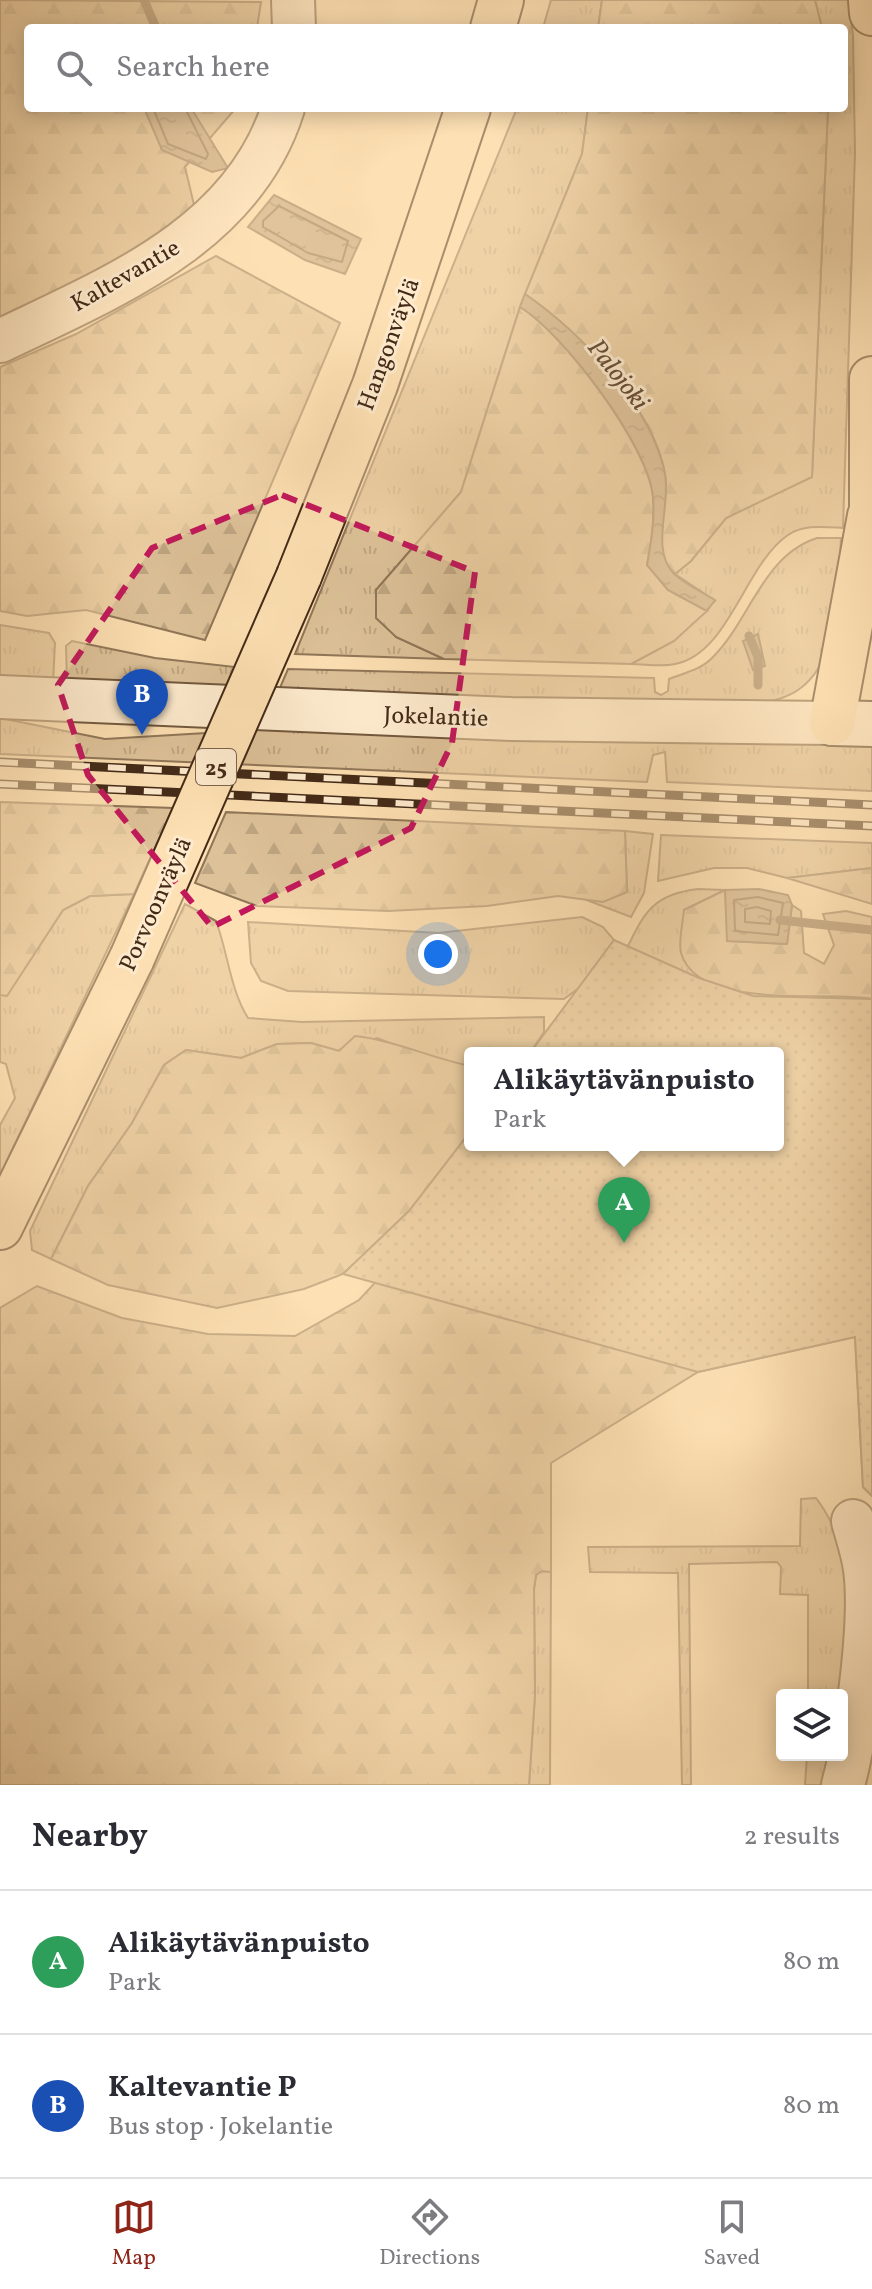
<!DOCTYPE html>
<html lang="en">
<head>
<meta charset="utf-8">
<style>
  body { margin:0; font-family:Vollkorn,serif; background:#f7f7f7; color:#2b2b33 }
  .controls { position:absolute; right:24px; bottom:24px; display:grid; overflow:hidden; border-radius:8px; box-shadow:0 4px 20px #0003 }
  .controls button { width:72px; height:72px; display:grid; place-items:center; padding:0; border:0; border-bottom:2px solid #e1e1e2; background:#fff; color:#2b2b33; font:40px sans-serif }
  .you { position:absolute; left:438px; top:954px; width:28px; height:28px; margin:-20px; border:6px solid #fff; border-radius:50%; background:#1a73e8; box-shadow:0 0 0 12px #1a73e833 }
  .badge { display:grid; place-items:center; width:52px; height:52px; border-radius:50%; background:#8f2418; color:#fff; font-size:26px; font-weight:700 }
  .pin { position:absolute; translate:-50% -66px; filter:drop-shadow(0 2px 4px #0008) }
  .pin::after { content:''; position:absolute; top:42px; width:28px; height:24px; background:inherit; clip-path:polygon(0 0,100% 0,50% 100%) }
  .popup { position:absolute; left:464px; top:1047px; width:320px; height:104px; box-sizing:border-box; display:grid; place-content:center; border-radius:8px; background:#fff; filter:drop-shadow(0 2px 6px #0005); font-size:26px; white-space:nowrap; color:#7c7c81 }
  .popup b { font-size:30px; color:#2b2b33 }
  .popup::after { content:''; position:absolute; left:50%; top:100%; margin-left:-16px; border:16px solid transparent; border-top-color:#fff }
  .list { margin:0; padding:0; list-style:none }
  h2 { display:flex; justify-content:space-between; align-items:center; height:104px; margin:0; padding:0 32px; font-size:34px }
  h2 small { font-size:26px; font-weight:400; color:#7c7c81 }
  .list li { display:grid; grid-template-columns:52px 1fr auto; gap:24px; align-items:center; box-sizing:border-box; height:144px; padding:0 32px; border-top:2px solid #e1e1e2 }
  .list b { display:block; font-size:30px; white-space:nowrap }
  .list p { margin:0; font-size:26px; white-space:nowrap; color:#7c7c81 }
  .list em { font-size:26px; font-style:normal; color:#7c7c81 }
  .icon { flex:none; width:44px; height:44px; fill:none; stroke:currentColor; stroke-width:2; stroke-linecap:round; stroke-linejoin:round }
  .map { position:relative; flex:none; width:872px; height:1785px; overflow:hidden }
  .search { position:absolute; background:#fff; box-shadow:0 4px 20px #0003; left:24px; right:24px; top:24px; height:88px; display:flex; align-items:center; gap:20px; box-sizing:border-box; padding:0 28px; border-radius:8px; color:#7c7c81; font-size:30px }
  .sheet { height:392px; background:#fff }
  nav { display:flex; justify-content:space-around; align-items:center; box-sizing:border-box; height:112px; border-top:2px solid #e1e1e2; background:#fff; font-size:22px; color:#7c7c81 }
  nav a { display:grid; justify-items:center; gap:4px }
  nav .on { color:#8f2418 }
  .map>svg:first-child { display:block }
  .grass { fill:url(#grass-tufts); stroke:#907658; stroke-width:2 }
  .forest { fill:url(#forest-firs); stroke:#907658; stroke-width:2 }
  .park { fill:url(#park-dots); stroke:#907658; stroke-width:2 }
  .water { fill:url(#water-ripples); stroke:#8d7255; stroke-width:2 }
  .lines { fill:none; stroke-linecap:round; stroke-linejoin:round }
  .shore { stroke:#80664a; stroke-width:2 }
  .stream { stroke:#8d7255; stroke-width:9 }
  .tertiary-casing { stroke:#72583e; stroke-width:46 }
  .secondary-casing { stroke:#432a17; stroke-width:48 }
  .trunk-casing { stroke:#432a17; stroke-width:48 }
  .tertiary { stroke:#feebce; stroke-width:42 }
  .secondary { stroke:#feebce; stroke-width:44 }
  .trunk { stroke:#fde0b3; stroke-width:44 }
  .rail-casing { stroke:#432a17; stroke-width:9 }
  .rail { stroke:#feebce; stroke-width:6; stroke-dasharray:18; stroke-linecap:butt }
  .trunk-bridge-casing { stroke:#432a17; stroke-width:48; stroke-linecap:butt }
  .trunk-bridge { stroke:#fde0b3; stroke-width:44 }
  .marked { fill:none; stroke:#c2185b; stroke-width:6; stroke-dasharray:16 10; stroke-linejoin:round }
  .labels { text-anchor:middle; stroke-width:6; stroke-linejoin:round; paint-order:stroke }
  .shield { fill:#feebce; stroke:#7b644e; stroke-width:2 }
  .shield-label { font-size:22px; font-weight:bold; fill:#432a17 }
  .street-label { font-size:24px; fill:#432a17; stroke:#feebce }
  .water-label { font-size:26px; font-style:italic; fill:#684e36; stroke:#feebce }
</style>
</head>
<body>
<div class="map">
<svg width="872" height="1785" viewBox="0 0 872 1785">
  <defs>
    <pattern id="grass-tufts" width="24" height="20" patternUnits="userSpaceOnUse" patternTransform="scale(2)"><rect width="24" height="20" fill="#ddc198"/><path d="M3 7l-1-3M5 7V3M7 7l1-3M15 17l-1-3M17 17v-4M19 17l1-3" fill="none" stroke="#bfa682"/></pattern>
    <pattern id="forest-firs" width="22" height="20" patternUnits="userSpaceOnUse" patternTransform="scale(2)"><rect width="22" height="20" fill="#ddc198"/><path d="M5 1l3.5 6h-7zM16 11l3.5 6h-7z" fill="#bfa682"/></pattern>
    <pattern id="park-dots" width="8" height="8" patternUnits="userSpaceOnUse" patternTransform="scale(2)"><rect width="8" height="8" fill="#ddc198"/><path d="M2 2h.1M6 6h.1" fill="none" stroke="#bfa682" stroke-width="1.8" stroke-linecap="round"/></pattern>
    <pattern id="water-ripples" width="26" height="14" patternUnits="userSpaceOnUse" patternTransform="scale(2)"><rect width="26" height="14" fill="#bea27e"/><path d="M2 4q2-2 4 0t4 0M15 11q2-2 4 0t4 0" fill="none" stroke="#9c8466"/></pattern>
  </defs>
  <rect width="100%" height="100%" fill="#fde0b3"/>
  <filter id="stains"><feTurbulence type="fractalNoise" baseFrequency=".0025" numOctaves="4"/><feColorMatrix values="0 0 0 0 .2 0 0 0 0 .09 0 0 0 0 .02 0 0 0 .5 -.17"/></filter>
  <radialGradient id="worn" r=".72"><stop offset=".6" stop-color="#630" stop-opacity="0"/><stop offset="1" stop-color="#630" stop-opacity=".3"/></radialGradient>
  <path class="grass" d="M551,0H602L598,28H543Z
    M815,0H849L853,36L855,153L843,528C825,527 803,524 788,535C745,564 729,654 675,664C662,667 645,664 631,664L674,641L715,601L675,574L691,561L726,518L812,476L828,108H844V28H822Z
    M517,108H588L582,154L520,307L461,492L376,590L396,637L444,659L295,654Z
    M817,538H841C838,584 842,660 798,690C785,699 767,702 751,706L276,697L288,669L654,678L655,692L661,695L668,691L669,679C684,673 701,670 713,657C750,620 763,555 817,538Z
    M0,625L49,633L55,643L53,683L0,679Z
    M72,641L155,658L235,667L223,694L67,685L66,646Z
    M0,718L105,739L206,733L210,725L872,742V791L667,782L665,752L653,755L647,782L0,754Z
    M625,831L653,834L644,893L631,917L584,899L603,901L627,892Z
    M661,835L872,843V868L787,878L747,868H714L658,881Z
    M698,889L725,890L684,910L778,1053L618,965C642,922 644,895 698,889Z
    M134,894L0,1175V1125L15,1098L6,1064L0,1062V995H7L63,910L90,896Z
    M185,904L216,921C228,953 230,989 248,1018L302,1022L544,1017V1032L530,1053H470V1066L430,1058L377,1038L339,1051L311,1043L277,1044L241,1058L186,1050L164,1065L132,1123L88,1186L51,1259L32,1250L30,1231Z
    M582,917L603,927L614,940L579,988L564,999L288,991L261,981L251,963L248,922L438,933Z
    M816,1498C830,1516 847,1553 852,1576C857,1597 844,1669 842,1695H808V1595L780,1594L781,1567L777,1562L689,1564L691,1785H682L678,1573L590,1572L588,1547L800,1546L801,1499Z
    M541,1571L551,1572L550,1785H529L535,1695L534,1589L536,1575Z
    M807,1755H835L827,1785H805Z"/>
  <path class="forest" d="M0,0L261,2L257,28H28V108H236L185,167L195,209L129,259L0,324Z
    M602,0H815L822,28H598Z
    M588,108H828L812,477L726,518L691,561L675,574C670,569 663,561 662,554C658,528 669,501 665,474C653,406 579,332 525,294L582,154Z
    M216,256L340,323L205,640L86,610L27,616L0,611V367L76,334Z
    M520,307C563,333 649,447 653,497C655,520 651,543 647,565L668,590L707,611L674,641L631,664L444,659L396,637L376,618V590L461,492Z
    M0,802L173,808L134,894L90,896L63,910L7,996L0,995Z
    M226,812L625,831L627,892L603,902L558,896L487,906L388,911L257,906L195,883Z
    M872,868V904L787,878Z
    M725,890L728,941L787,944L792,905L801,911L804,953L824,964L834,945L823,914L846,911L872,917V999C827,990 698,1012 681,953C678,942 683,922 684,910Z
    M355,1036C394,1040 431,1058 470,1066V1132L409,1211L343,1274L304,1289L217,1308L108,1285L51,1259L88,1186L132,1123L164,1065L186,1050L241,1058L277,1044L311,1043L339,1051Z
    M778,1145L872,1173V1496L863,1487L855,1337L698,1372L551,1463V1572L542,1571L536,1575L534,1589L535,1695L529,1785H0V1308L37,1286L122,1318L208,1334L295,1336L359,1300L398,1258Z"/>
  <path class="park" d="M614,940L699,978L753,996L872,999V1496L863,1487L855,1337L698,1372L343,1274L409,1211L470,1132V1145H778V1053H530Z"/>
  <path class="water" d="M144,108H191L228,168L212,172L162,150Z
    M274,195L361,239L345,274L305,260L248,227Z
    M525,294C580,332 652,406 665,474C671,506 650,549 674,574C685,584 702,592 715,600L707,611L668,590L647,565C651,543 655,520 653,497C649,446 563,333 520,307Z
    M758,634L765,666L753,670L743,641Z
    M759,889L788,895L792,905L787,944L727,941L725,890Z"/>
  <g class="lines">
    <path class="shore" d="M153,108L168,144L206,159L208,154L185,108
      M279,206L348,241L342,262L308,253L263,227V221Z
      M758,897L783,903L778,935L735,931L734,900Z
      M757,907L771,911L770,924L745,922V909Z"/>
    <path class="stream" d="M144,0L156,28
      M749,636L758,657V685
      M780,920L872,930"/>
    <g class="tertiary-casing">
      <path id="tertiary" d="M293,0L294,28
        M0,341C110,288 243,236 283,108
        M0,697L511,719L832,723
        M843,1785C857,1734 872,1620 865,1569C863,1553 857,1536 853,1521"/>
    </g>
    <g class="secondary-casing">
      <path id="secondary" d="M832,723L872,724"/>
    </g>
    <g class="trunk-casing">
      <path id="trunk" d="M871,0L872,13
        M493,28L501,0
        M872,379V527
        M299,576L375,385L468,108
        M832,723L870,516
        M0,1227L132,958"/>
    </g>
    <use href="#tertiary" class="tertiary"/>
    <use href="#secondary" class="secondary"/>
    <use href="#trunk" class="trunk"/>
    <g class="rail-casing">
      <path id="rail" d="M0,762L872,805
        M0,784L872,826"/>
    </g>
    <use href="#rail" class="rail"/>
    <g class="trunk-bridge-casing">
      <path id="trunk-bridge" d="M132,958L299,576"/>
    </g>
    <use href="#trunk-bridge" class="trunk-bridge"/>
  </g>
  <path d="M0 0H872V1785H0ZM282,495L475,572L452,743L411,828L212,927L88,775L58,685L152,548Z" fill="#fde0b3" fill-opacity=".55" fill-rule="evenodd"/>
  <path class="marked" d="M282,495L475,572L452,743L411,828L212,927L88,775L58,685L152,548Z"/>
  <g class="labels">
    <rect class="shield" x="196" y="749" width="40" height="36" rx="6"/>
    <g class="shield-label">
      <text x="216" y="775">25</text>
    </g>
    <g class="street-label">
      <text transform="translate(125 275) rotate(-30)" y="8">Kaltevantie</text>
      <text transform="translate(388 344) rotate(-70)" y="8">Hangonväylä</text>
      <text transform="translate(436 716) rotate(2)" y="8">Jokelantie</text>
      <text transform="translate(155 904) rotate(-66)" y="8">Porvoonväylä</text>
    </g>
    <g class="water-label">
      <text transform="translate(619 374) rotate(52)" y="9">Palojoki</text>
    </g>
  </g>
  <rect width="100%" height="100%" filter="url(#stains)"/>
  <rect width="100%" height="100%" fill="url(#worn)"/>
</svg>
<div class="controls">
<button><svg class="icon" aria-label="layers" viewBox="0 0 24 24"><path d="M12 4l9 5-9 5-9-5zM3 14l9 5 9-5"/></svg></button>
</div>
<div class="you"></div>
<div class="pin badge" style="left:624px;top:1243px;background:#2e9e5b">A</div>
<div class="popup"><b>Alikäytävänpuisto</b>Park</div>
<div class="pin badge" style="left:142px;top:735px;background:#1a4fb4">B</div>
<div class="search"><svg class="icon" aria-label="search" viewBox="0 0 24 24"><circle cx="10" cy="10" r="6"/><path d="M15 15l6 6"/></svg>Search here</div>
</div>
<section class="sheet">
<h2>Nearby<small>2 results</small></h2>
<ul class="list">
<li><span class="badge" style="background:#2e9e5b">A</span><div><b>Alikäytävänpuisto</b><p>Park</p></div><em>80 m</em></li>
<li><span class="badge" style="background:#1a4fb4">B</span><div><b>Kaltevantie P</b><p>Bus stop · Jokelantie</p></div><em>80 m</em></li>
</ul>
</section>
<nav>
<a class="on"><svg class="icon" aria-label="map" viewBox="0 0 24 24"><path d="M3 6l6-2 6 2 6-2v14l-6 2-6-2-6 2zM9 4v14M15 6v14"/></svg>Map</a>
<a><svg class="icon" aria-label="directions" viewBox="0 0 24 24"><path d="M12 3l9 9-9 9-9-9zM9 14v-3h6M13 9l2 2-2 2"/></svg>Directions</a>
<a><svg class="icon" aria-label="saved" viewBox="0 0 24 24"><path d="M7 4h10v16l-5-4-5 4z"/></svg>Saved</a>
</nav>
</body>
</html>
